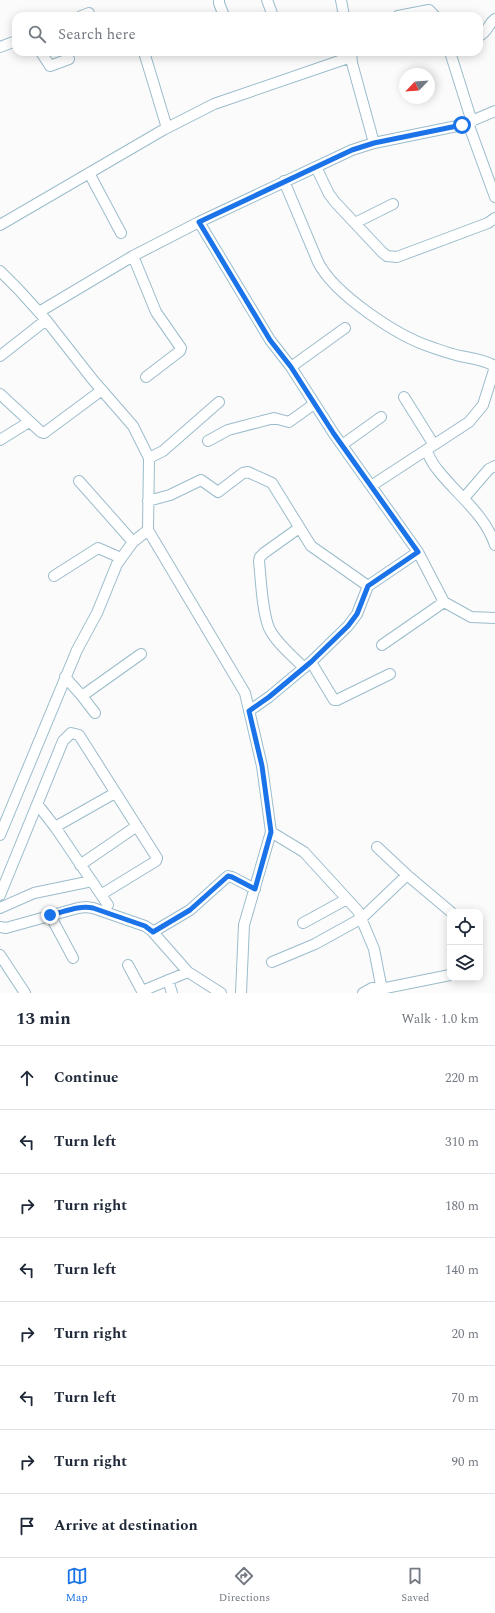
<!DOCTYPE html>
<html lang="en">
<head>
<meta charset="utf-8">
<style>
  body { margin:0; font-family:Spectral,serif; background:#f2f2f3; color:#1f2937 }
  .controls { position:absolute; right:12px; bottom:12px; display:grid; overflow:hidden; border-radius:8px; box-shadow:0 2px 10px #0003 }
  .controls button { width:36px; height:36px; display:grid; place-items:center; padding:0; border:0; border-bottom:1px solid #e0e1e3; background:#fff; color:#1f2937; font:20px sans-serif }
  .compass { position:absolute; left:399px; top:68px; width:36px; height:36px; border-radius:50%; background:#fff; box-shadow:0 2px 10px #0003; rotate:245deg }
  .stop { position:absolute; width:12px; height:12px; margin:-9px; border:3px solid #1a73e8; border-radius:50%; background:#fff }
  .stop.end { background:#1a73e8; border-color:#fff; box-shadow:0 1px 4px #0008 }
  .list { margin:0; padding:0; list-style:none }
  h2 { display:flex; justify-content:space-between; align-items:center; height:52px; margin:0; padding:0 16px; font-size:17px }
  h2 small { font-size:13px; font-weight:400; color:#747a83 }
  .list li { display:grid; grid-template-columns:26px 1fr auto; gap:12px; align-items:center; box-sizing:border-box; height:64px; padding:0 16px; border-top:1px solid #e0e1e3 }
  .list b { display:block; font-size:15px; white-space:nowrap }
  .list em { font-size:13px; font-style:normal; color:#747a83 }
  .icon { flex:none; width:22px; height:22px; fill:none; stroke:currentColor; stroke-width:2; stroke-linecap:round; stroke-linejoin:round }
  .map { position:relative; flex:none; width:495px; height:993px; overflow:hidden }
  .search { position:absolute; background:#fff; box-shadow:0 2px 10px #0003; left:12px; right:12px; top:12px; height:44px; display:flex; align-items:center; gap:10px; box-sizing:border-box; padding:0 14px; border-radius:12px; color:#747a83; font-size:15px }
  .sheet { height:564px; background:#fff }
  nav { display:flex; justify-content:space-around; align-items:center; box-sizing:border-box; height:56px; border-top:1px solid #e0e1e3; background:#fff; font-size:11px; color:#747a83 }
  nav a { display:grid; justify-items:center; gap:2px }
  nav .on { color:#1a73e8 }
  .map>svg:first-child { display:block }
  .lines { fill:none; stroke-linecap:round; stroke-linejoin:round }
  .minor-casing { stroke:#9bbccb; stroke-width:12 }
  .minor { stroke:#fff; stroke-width:10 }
  .route { stroke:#1a73e8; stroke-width:5 }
</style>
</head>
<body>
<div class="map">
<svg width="495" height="993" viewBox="0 0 495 993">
  <rect width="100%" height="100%" fill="#fbfbfb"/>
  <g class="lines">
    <g class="minor-casing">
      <path id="minor" d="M219,0V3L224,16
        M267,0L273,16
        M341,0L344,16
        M81,16L89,13
        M398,16L429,10L435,16
        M479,36C488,32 488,24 495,19
        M0,47L16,41
        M41,52L50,66L69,59
        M144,52L167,128
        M351,52L352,63L374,143
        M450,52L472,122
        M468,123L495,197
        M316,167L329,194L335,202L382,252L387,256L397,257L488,223L495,218
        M89,173L121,233
        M284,181L318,262C334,294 397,336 431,347C440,350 450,354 460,356C474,359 482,359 495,366
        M199,222L270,340L291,367L334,434L418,552L444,602L471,617L495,618
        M355,223L393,204
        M0,225L163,130L214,104L351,57
        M133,256L156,312L181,348L180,351L146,377
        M0,271L19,290L46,320L93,380L133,426L149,458L148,530L245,693L262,766L271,832L244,925L241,993
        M39,312L133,256L199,222L352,150L374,143L462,125L495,111
        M0,356L46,320
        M291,367L345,328
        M0,394L41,432L44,433L102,390
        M404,397L434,445
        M0,440L29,422
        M208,441L228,430L274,418L289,422L314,404
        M342,445L381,417
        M426,450C429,456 432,463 437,469C456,494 485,514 495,545
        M149,458L163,451L219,402
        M79,481L133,542
        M371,486L469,422L483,405L495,367
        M464,498L489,469L495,466
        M148,501L170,495L201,480L218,492L243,473L248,472L272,483L311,546L368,586
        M299,528L264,553L260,557L259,561C261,580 262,611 269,628C276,643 293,656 304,668
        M54,576L98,548L121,558
        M382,645L444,602
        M311,662L334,700H337L390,674
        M65,677L82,696L95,713
        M82,696L141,654
        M249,711L269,697L311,662L348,626L357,614L368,586L418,552
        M38,805L55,827L108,905
        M55,827L115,793
        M271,832L304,852L358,911L374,949L381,985L379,993
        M0,835L77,650L97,613L117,564L133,542L148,530
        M377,847L407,875L451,912
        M80,865L137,826
        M0,895L63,741L71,733L79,735L157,858L156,861L102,894
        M0,908L34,893L92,881
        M50,915L73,958
        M303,923L347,899
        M0,927L6,928L78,908L86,907L93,908L145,926L151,930L188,972L221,993
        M153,932L190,910L228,876L232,877L255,889
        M0,955L25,993
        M272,962L315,944L362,918L407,875
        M128,965L142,991L188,972
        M168,980L172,993
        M363,993L372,988L381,989L450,975"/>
    </g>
    <use href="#minor" class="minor"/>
  </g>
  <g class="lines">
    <path class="route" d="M50,915C64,912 79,905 93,908L145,926L153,932L190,910L228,876L232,877L255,889L271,832L262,766L249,711L269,697L311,662L348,626L357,614L368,586L418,552L334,434L291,367L270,340L199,222L352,150L374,143L462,125"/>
  </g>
</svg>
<div class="controls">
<button><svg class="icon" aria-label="locate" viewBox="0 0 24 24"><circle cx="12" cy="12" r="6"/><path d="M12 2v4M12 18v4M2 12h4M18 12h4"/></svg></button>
<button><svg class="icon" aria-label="layers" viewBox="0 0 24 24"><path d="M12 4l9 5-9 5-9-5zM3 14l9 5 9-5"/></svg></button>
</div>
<svg class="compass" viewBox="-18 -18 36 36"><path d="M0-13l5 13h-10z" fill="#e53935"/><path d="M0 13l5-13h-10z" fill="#747a83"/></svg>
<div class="stop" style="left:462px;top:125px"></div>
<div class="stop end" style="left:50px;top:915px"></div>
<div class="search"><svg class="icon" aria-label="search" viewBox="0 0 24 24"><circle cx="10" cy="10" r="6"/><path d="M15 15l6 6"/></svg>Search here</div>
</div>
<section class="sheet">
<h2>13 min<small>Walk · 1.0 km</small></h2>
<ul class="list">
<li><svg class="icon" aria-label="ahead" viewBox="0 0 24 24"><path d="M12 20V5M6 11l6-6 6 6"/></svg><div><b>Continue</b></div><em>220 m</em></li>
<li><svg class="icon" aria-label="left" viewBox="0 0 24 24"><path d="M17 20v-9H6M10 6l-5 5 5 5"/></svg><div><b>Turn left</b></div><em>310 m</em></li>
<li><svg class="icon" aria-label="right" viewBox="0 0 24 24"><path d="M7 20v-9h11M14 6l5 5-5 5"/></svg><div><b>Turn right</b></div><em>180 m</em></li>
<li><svg class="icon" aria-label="left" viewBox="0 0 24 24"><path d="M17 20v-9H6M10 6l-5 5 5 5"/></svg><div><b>Turn left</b></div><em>140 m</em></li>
<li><svg class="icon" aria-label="right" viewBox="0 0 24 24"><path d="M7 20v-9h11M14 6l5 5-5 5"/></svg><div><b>Turn right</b></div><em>20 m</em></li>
<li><svg class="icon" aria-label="left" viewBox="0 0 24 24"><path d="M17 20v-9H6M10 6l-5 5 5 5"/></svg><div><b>Turn left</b></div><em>70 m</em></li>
<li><svg class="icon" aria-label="right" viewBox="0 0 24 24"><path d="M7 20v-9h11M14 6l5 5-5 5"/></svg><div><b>Turn right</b></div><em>90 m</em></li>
<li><svg class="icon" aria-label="arrive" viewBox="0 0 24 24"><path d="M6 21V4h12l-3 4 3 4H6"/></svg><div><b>Arrive at destination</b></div></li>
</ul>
</section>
<nav>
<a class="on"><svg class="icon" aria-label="map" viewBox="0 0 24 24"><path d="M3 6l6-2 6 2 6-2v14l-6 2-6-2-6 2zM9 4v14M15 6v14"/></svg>Map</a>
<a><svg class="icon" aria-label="directions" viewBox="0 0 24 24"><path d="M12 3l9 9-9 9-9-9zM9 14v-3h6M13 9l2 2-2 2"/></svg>Directions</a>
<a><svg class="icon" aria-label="saved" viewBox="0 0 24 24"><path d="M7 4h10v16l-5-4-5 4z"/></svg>Saved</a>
</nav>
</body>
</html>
